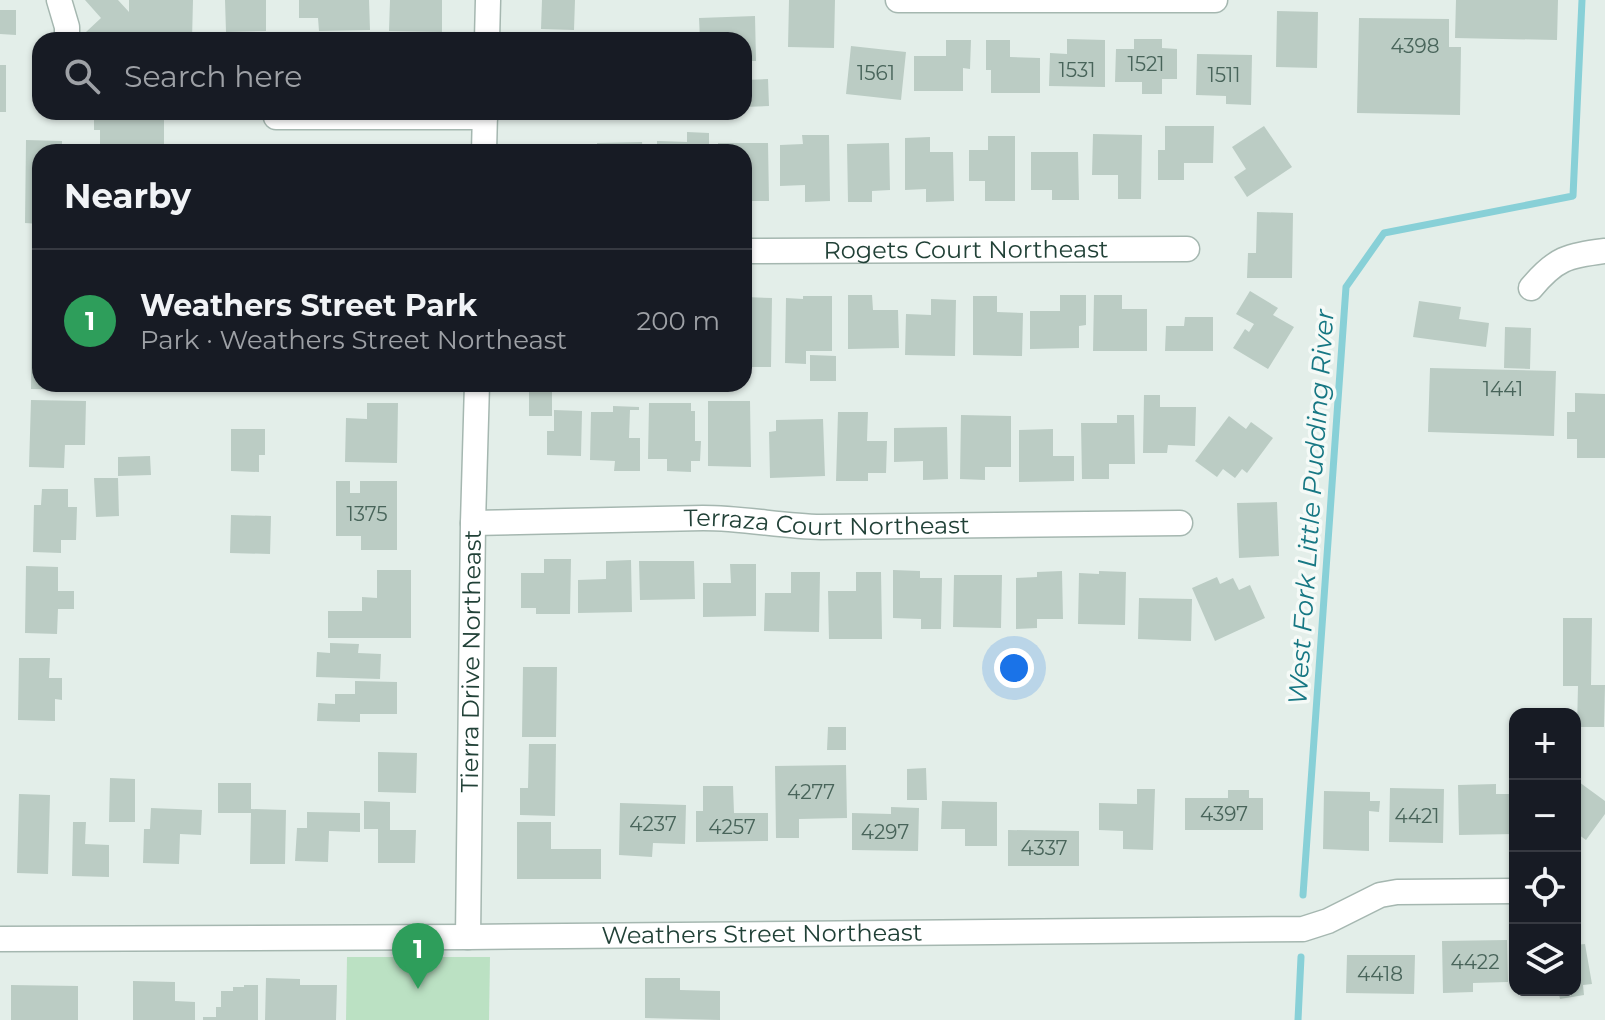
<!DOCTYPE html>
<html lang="en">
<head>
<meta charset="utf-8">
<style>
  body { margin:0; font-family:Montserrat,sans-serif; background:#20242c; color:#f1f3f6 }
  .controls { position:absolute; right:24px; bottom:24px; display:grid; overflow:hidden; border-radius:16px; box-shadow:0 2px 6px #0004 }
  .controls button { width:72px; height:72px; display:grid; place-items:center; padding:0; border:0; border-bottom:2px solid #363941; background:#171b24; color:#f1f3f6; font:40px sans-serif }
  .you { position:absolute; left:1014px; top:668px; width:28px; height:28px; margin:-20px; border:6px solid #fff; border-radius:50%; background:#1a73e8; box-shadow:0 0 0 12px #1a73e833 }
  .badge { display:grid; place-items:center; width:52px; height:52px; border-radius:50%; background:#fc7253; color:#fff; font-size:26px; font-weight:700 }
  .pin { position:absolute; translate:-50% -66px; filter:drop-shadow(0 2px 4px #0008) }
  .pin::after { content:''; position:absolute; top:42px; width:28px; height:24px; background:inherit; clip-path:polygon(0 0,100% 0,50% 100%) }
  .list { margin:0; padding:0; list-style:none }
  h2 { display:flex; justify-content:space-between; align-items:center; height:104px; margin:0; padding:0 32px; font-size:34px }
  h2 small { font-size:26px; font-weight:400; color:#9ea1a6 }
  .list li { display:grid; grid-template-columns:52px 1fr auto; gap:24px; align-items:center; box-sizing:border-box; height:144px; padding:0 32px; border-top:2px solid #363941 }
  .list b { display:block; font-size:30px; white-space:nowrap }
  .list p { margin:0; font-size:26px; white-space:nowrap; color:#9ea1a6 }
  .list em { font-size:26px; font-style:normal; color:#9ea1a6 }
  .icon { flex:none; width:44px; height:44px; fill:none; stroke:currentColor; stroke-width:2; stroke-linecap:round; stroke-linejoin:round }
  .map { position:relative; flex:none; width:1605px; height:1020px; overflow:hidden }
  .search { position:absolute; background:#171b24; box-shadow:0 2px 6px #0004; left:32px; top:32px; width:720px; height:88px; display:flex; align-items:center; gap:20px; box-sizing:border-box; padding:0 28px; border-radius:24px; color:#9ea1a6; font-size:30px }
  .panel { position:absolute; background:#171b24; box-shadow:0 2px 6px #0004; left:32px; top:144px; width:720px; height:248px; border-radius:24px }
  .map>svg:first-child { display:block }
  .green { fill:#bbe1c3 }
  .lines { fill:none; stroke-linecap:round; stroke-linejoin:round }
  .stream { stroke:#88d0d7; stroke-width:7 }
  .building { fill:#bbccc4 }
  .minor-casing { stroke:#a5b7b0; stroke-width:27 }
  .minor { stroke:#fff; stroke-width:24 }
  .labels { text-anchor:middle; stroke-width:7; stroke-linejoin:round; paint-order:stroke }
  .number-label { font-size:20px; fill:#48645a }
  .street-label { font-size:24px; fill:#214137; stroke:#f5faf7 }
  .water-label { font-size:26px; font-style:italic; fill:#167783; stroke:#f5faf7 }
</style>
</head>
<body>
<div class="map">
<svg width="1605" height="1020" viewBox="0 0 1605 1020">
  <rect width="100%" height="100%" fill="#e3eee9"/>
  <path class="green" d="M347,957H490L489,1020H346Z"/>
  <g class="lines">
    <path class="stream" d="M1303,895L1346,287L1384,233L1573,196L1582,0
      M1298,1020L1301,957"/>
  </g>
  <path class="building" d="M85,0H118L129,12V0H193L192,40H85L86,32L101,18Z
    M225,0H266V31L226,32Z
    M299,0H369L370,30L319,31L318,18H299Z
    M390,0H442V32L389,31Z
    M542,0H575L574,30L541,29Z
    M789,0H835L834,48L788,47Z
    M1456,0H1558L1557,40L1455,38Z
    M0,10H16V35L0,34Z
    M1277,11L1318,12L1317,68L1276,67Z
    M755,16L756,61H744V40H700L699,18Z
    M1359,18L1449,19V47H1461L1460,115L1357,113Z
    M1067,39L1105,40V87L1049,86L1050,53L1067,54Z
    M1134,39H1162V48L1177,49V79H1162V94H1142V82H1115L1116,49H1134Z
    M946,40H971L970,69L963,68V91H914V56H946Z
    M986,40H1010V57L1040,58V93H991V70H986Z
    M851,46L906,52L901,100L846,94Z
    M1197,54L1252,55L1251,105L1226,104V96L1196,95Z
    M0,65H6V112H0Z
    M768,79L769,106L744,107V80Z
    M94,112H164V152H100V130H94Z
    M1165,126H1214L1213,163H1184V180H1158V150H1165Z
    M1264,126L1292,167L1247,197L1234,177L1246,169L1232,147Z
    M687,132L709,133V152H657V141L687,142Z
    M1093,134L1142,135L1141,199H1118V175H1092Z
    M802,135H829L830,201L805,202V185L780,186V145L803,144Z
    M988,136H1015V201H985V181H969V150H988Z
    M930,137V152H953L954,201L926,202V189L905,190V138Z
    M26,140L62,141V152H40V224L25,223Z
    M642,142L643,152H598L597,143Z
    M718,143H768L769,201H744V152H718Z
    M889,143L890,190L872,191V202H848L847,144Z
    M1031,152H1078L1079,200H1052V190H1031Z
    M1257,212L1293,213L1292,278H1247L1248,253H1256Z
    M34,247H40V276H34Z
    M1250,291L1278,308L1273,315L1294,327L1268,369L1233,348L1245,329L1249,332L1254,324L1236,314Z
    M848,295H872L873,310H898L899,348L848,349Z
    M1060,295H1086V325L1079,326V348L1030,349V311H1060Z
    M1094,295H1122V309H1147V351H1093Z
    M803,296H832V351H806V364L785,363L786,298L803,299Z
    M973,296H997V312L1023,313L1022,356L973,355Z
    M744,297L772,298L771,367H744Z
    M931,299L956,300L955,356L905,355L906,314L931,315Z
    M1419,301L1461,307L1459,319L1489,323L1486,347L1413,337Z
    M1185,317H1213V351H1165L1166,326H1184Z
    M32,321H40V384H88V390L31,389Z
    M1505,327L1531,328L1530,369L1504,368Z
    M810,355L836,356V381H810Z
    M1430,368L1556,371L1554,436L1428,432Z
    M529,390H552V416H529Z
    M1575,393L1605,394V458H1577V439H1567V412H1575Z
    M1144,395H1160V407H1196L1195,446L1168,445L1167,453H1143Z
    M31,400L86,401L85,445H65L64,468L29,467Z
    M708,401H750L751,467L708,466Z
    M367,403H398L397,463L345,462L346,418L367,419Z
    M649,403H691V411H695V441H701L700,461H691V472L667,471V459H648Z
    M613,406L639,407V410H630L629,438H640V471H614L615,461L590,460L591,412H613Z
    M554,410L582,411L581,456L547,455V431H554Z
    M838,412H868L867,441H887L886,473H868V481H836Z
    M961,415L1011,416V467H985V480L960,479Z
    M1117,415H1134L1135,464H1109V479H1082L1081,423H1117Z
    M1229,416L1246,429L1251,422L1273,438L1247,473L1242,469L1235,478L1223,469L1217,477L1195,461Z
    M823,419L825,476L770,478L769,432L776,431V420Z
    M947,427L948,479L923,480V461L894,462V428Z
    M231,429H265V455H259V472L231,471Z
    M1053,429V456H1074V481L1019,482V430Z
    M150,456L151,475L118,476V457Z
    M94,478H118L119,516L96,517Z
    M336,481H350V493H360V481H397V550H361V536H336Z
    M42,489H68V507H77L76,540H61V553L33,552L34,505H41Z
    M1277,502L1279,556L1239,558L1237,503Z
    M231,515L271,516L270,554L230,553Z
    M544,559H571L570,614H536V608H521V573H544Z
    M631,560L632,612L578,613V580L606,579V561Z
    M639,561H694L695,599L640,600Z
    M730,564H756V616L703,617V583H731Z
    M26,566L58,567V591H74V609H58L57,634L25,633Z
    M377,570H411V638H328V611H362V597L377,598Z
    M893,570L920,571V578H942L941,629H921V619L893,618Z
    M1062,571L1063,619H1037V628L1016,629V578L1037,577V572Z
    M1099,571L1126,572L1125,625L1078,624L1079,573L1099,574Z
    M791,572H820L819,632L764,631L765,593H791Z
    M856,572H881L882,639H829L828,591H856Z
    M954,575H1002L1001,628L953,627Z
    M1217,577L1220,584L1233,578L1239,590L1250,585L1265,618L1215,641L1192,588Z
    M1139,598L1192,599L1191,641L1138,639Z
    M1563,618H1592L1591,685H1605L1604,727H1577L1578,686H1563Z
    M330,643L359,644L358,653L381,654L380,679L316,677L317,652L330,653Z
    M19,658H50L49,678H62V700L55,699V721L18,720Z
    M523,667H557L556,737H522Z
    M355,681L397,682V714H360V722L317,721L318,703L335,704V694H355Z
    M828,727H846V750H827Z
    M529,744H556L555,816L520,815V788H528Z
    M378,752L417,753L416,793L378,792Z
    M846,765L847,818L799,819V838H776L775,766Z
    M926,768L927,800H907V769Z
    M110,778L135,779V822H109Z
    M1579,782L1605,801V814L1586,840L1575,832V788Z
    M218,783H251V809L286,810L285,864H250L251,813H218Z
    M1496,784V794H1515V834L1459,835L1458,785Z
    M703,786H733L734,813H768V841L696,842V811H703Z
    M1390,788L1444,789L1443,843L1389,842Z
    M1137,789H1155L1153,850L1123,849V831L1099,830V803L1137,804Z
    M1228,790H1249V798H1263V830H1185V798H1228Z
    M1324,791L1370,792V801H1380L1379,812L1369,811V851L1323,849Z
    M19,794L50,795L48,874L17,873Z
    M364,801L390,802V830H416L415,863H378V829H364Z
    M942,801L997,802V846H965V829H941Z
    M620,803L686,805L685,844L653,843L652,857L619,855Z
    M891,807L919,808L918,851L852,850V813L891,814Z
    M151,808L202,810L201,835L180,834L179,864L143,863L144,829H150Z
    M307,812L360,813V832L329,831L328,862L295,861L297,828H307Z
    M73,822H86L85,844L109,845V877L72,876Z
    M517,822H551V849H601V879H517Z
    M1008,830L1079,831V866H1008Z
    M1507,940L1508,982L1473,983V992L1443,993L1442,941Z
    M1585,944L1592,984L1583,985L1584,995L1560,999L1558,990H1575V945Z
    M1347,955H1415L1414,994L1346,993Z
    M266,978L300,979V985H337L336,1020H265Z
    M645,978H680V990L720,991V1020L645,1018Z
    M133,981L175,982V1001L195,1002V1020H133Z
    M11,985L78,986V1020H11Z
    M244,985H258V1020H203V1017H216V1007H221V991H233V987H244Z"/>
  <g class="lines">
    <g class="minor-casing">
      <g id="minor">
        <path d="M59,0L67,27V40"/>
        <path d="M898,0H1215"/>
        <path d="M487,40L488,0"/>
        <path d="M276,117H485"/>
        <path d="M484,152L485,112"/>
        <path id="s1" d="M744,251L1187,249"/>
        <path d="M1531,288C1556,258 1567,256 1605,251"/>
        <path id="s2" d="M473,523L703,518C742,518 782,526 821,527L1180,523"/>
        <path id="s3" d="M468,937L473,523L477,384"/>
        <path id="s4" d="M0,939L468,937L1303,929L1328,921L1380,895L1397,892L1515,891"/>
      </g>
    </g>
    <use href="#minor" class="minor"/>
  </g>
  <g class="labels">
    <g class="number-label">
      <text x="1415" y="53">4398</text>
      <text x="1146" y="71">1521</text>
      <text x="1077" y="77">1531</text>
      <text x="876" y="80">1561</text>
      <text x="1224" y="82">1511</text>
      <text x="1503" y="396">1441</text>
      <text x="367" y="521">1375</text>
      <text x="811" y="799">4277</text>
      <text x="1224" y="821">4397</text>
      <text x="1417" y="823">4421</text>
      <text x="653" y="831">4237</text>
      <text x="732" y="834">4257</text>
      <text x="885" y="839">4297</text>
      <text x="1044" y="855">4337</text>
      <text x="1475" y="969">4422</text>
      <text x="1380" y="981">4418</text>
    </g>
    <g class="street-label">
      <text dy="8" stroke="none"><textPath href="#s1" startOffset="222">Rogets Court Northeast</textPath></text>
      <text dy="8" stroke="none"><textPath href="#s2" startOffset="354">Terraza Court Northeast</textPath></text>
      <text dy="8" stroke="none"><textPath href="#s3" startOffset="276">Tierra Drive Northeast</textPath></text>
      <text dy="8" stroke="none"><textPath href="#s4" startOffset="762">Weathers Street Northeast</textPath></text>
    </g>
    <g class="water-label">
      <text transform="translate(1311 507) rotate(-86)" y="9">West Fork Little Pudding River</text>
    </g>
  </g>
</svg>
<div class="controls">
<button>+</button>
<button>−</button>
<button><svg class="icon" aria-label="locate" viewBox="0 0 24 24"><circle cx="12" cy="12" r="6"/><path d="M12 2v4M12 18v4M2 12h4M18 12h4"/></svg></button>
<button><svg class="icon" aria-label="layers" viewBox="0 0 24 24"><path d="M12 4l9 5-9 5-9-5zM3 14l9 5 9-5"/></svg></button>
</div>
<div class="you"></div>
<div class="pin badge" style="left:418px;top:989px;background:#2e9e5b">1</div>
<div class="search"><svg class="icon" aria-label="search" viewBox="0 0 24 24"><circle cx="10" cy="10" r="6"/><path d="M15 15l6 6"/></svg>Search here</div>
<section class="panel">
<h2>Nearby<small></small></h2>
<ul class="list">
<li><span class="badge" style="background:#2e9e5b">1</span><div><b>Weathers Street Park</b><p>Park · Weathers Street Northeast</p></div><em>200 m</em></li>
</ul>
</section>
</div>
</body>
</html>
